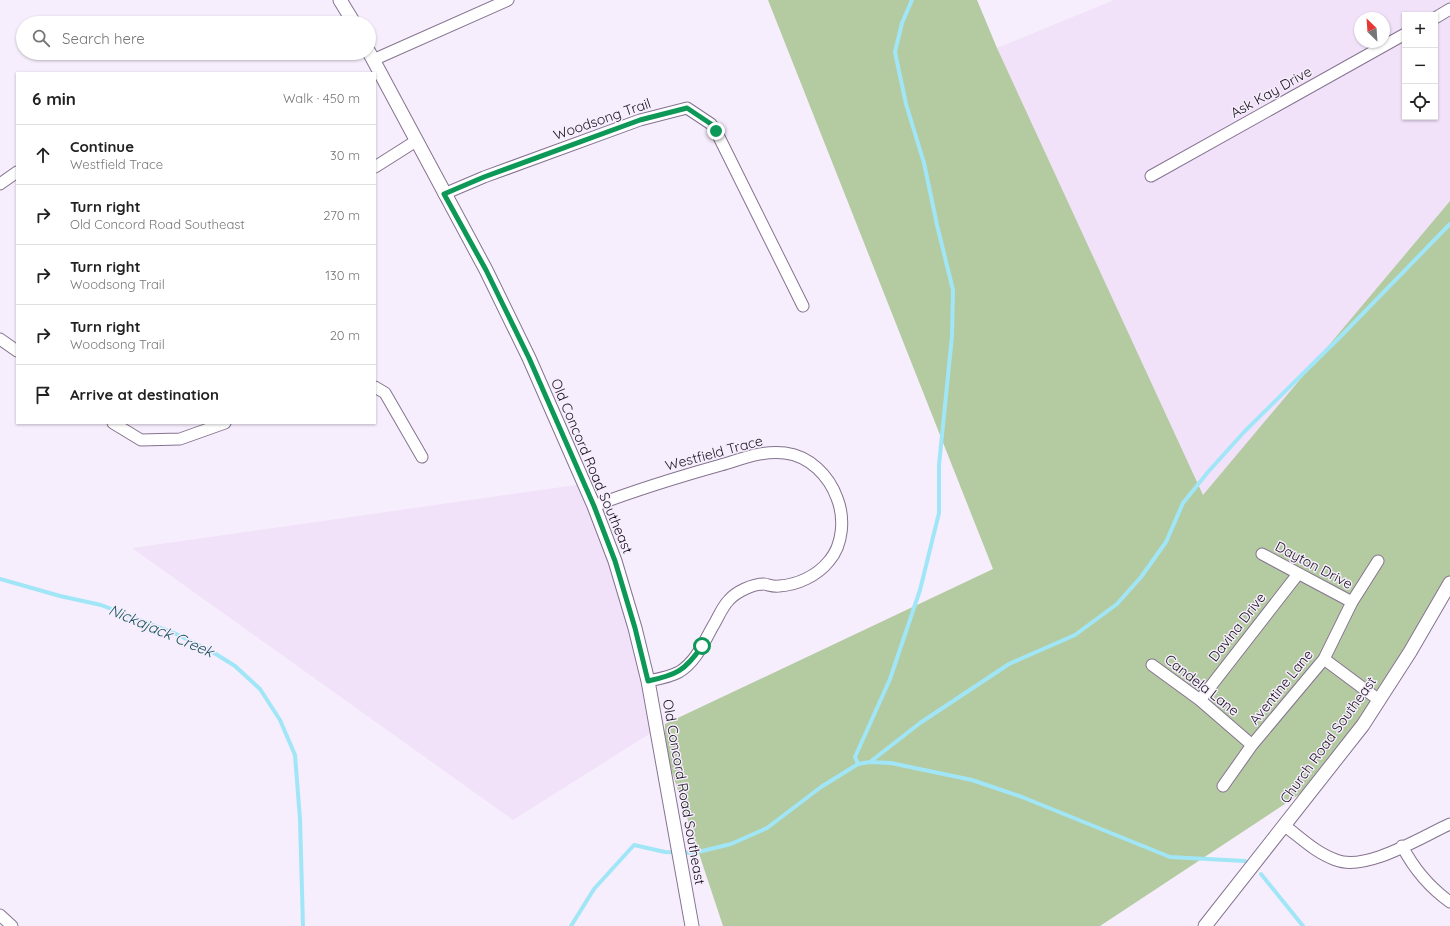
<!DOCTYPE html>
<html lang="en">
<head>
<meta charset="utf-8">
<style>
  body { margin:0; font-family:Quicksand,sans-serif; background:#f2f2f2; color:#222 }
  .controls { position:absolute; right:12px; top:12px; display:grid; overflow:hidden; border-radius:0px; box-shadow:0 1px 3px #0004 }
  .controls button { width:36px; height:36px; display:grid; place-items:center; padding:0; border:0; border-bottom:1px solid #e0e0e0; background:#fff; color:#222; font:20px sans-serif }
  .compass { position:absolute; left:1354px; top:12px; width:36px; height:36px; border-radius:50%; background:#fff; box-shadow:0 1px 3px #0004; rotate:335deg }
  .stop { position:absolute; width:12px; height:12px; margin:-9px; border:3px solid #0d9858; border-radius:50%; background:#fff }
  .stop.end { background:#0d9858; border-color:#fff; box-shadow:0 1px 4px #0008 }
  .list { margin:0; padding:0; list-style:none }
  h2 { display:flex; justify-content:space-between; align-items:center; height:52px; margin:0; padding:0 16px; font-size:17px }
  h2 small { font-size:13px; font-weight:400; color:#767676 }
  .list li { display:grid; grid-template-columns:26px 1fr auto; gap:12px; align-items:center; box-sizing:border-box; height:60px; padding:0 16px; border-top:1px solid #e0e0e0 }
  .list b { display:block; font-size:15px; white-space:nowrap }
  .list p { margin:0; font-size:13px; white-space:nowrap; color:#767676 }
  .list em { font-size:13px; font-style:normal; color:#767676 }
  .icon { flex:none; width:22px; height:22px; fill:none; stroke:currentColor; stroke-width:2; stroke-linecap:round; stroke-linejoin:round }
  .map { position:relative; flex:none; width:1450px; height:926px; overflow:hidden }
  .search { position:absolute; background:#fff; box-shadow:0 1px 3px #0004; left:16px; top:16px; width:360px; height:44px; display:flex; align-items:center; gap:10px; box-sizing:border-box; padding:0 14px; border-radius:22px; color:#767676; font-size:15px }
  .panel { position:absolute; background:#fff; box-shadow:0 1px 3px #0004; left:16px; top:72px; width:360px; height:352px; border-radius:0px }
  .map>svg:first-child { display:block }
  .built { fill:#f1e2fa; fill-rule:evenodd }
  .green { fill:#b4caa1 }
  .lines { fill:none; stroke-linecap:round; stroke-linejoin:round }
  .stream { stroke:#a1e6f7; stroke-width:4 }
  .minor-casing { stroke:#857390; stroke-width:13 }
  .tertiary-casing { stroke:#857390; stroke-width:15 }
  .minor { stroke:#fff; stroke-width:11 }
  .tertiary { stroke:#fff; stroke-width:13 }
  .route { stroke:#0d9858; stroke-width:5 }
  .labels { text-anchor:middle; stroke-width:3; stroke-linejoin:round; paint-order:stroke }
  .street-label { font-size:14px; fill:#19121d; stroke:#f6eefc }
  .water-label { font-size:15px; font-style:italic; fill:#1a5460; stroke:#f6eefc }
</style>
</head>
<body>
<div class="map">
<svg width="1450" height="926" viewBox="0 0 1450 926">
  <rect width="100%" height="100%" fill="#f6eefc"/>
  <path class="built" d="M1114,0H1450V201L1203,496L997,48ZM1405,15H1435V117H1405ZM1360,18H1384V42H1360Z
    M583,484L665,724L513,820L132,548Z"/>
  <path class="green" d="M768,0H977L997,48L1203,495L1450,201V584L1410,652L1303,792L1100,926H723L664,748L665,724L993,569Z"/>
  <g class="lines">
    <path class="stream" d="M0,579L60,596L101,605L174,633L211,651L235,666L260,689L280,720L295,755L300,819L303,926
      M870,762L920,723L1009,664L1075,635L1117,604L1141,577L1166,542L1183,503L1208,472L1244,432L1340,337L1450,224
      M858,764L855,757L890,679L920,590L939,513V465L952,336L953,290L937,225L924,163L906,104L895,52L902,23L912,0
      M1261,874L1303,926
      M571,926L594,889L634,845L665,852L694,853L731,844L767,828L821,787L858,764L870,762L891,763L972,780L1022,797L1170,857L1245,861"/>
    <g class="minor-casing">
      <path id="minor" d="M1435,18L1450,9
        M373,60L508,0
        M375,167L416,141
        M1151,176L1405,34
        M0,184L17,172
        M444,194L484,177L640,120L687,108L711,124L716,131L803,306
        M0,339L17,351
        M375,387L385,393L422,457
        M113,423L141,440L180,439L225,423
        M594,506C636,490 678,477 721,465C742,459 763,450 785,453C810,456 829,476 837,498C845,518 843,545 829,561C817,576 797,585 779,586C774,587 769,585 764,584C752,584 736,592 729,600C722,607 718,618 713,626C704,642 696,662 679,672C670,677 658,679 648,681
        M1262,554L1352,602
        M1324,659L1379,700
        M1152,665L1200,700L1252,745
        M1200,700L1298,574
        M1223,786L1252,745L1324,659L1352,602L1378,561
        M1285,826C1301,838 1316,853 1336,860C1366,872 1421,837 1450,824
        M1402,846C1414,869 1429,887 1450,902
        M0,915L12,926"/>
    </g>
    <g class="tertiary-casing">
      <path id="tertiary" d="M340,0L354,23
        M369,52L486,270L529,358L594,506L615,561L635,628L648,681L692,926
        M1205,926L1363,725L1410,652L1450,583"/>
    </g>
    <use href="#minor" class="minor"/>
    <use href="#tertiary" class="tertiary"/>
  </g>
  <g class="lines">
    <path class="route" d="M702,646C685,671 676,675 648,681L635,628L615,561L594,506L529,358L486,270L444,194L484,177L640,120L687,108L711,124L716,131"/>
  </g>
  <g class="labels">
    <g class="street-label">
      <text transform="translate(1271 92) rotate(-29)" y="5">Ask Kay Drive</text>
      <text transform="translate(602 119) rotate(-19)" y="5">Woodsong Trail</text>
      <text transform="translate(714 453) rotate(-15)" y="5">Westfield Trace</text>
      <text transform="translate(592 466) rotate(67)" y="5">Old Concord Road Southeast</text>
      <text transform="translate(1314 565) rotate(28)" y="5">Dayton Drive</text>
      <text transform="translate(1237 627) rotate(-52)" y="5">Davina Drive</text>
      <text transform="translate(1202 685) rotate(38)" y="5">Candela Lane</text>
      <text transform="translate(1281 687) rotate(-51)" y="5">Aventine Lane</text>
      <text transform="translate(1328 740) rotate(-54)" y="5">Church Road Southeast</text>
      <text transform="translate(684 792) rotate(80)" y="5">Old Concord Road Southeast</text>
    </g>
    <g class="water-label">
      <text transform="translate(161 631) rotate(23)" y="5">Nickajack Creek</text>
    </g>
  </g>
</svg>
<div class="controls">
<button>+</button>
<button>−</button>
<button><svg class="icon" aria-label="locate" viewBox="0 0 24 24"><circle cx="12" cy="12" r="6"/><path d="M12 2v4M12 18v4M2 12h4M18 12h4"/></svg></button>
</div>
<svg class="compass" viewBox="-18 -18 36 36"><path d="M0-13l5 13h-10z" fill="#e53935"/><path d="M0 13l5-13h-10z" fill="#767676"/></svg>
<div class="stop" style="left:702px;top:646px"></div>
<div class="stop end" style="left:716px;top:131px"></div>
<div class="search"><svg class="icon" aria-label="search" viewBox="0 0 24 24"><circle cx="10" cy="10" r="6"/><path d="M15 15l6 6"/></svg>Search here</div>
<section class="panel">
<h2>6 min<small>Walk · 450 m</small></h2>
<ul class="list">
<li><svg class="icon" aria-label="ahead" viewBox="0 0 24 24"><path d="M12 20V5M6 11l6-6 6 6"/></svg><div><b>Continue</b><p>Westfield Trace</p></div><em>30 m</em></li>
<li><svg class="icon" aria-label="right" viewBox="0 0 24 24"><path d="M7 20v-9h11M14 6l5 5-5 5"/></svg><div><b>Turn right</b><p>Old Concord Road Southeast</p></div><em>270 m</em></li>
<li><svg class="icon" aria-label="right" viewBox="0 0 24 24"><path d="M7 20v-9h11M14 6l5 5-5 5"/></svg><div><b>Turn right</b><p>Woodsong Trail</p></div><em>130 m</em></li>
<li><svg class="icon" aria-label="right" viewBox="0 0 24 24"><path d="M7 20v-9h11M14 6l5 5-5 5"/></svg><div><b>Turn right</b><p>Woodsong Trail</p></div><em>20 m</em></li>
<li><svg class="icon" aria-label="arrive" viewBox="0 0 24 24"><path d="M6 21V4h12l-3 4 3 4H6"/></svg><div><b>Arrive at destination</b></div></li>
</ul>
</section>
</div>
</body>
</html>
